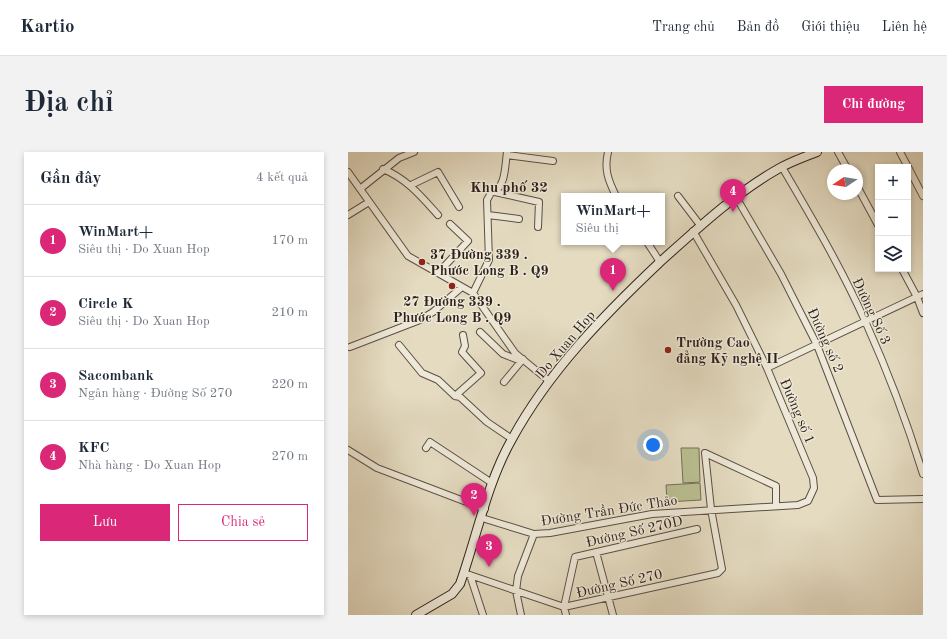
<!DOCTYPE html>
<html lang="vi">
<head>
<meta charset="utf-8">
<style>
  body { margin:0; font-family:"Old Standard TT",serif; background:#f2f2f3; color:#1f2937 }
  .controls { position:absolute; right:12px; top:12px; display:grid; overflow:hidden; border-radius:0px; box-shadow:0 2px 6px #0003 }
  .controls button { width:36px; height:36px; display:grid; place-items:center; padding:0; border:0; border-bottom:1px solid #e0e1e3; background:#fff; color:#1f2937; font:20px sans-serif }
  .compass { position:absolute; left:479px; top:12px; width:36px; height:36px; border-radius:50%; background:#fff; box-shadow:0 2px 6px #0003; rotate:258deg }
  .you { position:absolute; left:305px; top:293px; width:14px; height:14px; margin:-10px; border:3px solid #fff; border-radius:50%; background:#1a73e8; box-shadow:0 0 0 6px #1a73e833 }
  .badge { display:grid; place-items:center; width:26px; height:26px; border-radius:50%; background:#db2777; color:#fff; font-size:13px; font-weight:700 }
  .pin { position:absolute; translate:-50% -33px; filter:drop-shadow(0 1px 2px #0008) }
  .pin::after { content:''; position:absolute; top:21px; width:14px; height:12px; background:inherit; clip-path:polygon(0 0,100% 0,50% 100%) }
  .popup { position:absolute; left:213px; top:41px; width:104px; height:52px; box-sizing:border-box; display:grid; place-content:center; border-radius:0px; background:#fff; filter:drop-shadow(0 1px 3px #0005); font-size:13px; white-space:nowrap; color:#747a83 }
  .popup b { font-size:15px; color:#1f2937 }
  .popup::after { content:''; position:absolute; left:50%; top:100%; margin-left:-8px; border:8px solid transparent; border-top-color:#fff }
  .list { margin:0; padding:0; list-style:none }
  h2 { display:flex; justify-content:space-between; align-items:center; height:52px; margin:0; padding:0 16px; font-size:17px }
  h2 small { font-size:13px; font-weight:400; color:#747a83 }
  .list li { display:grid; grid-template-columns:26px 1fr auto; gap:12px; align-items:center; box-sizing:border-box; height:72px; padding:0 16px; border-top:1px solid #e0e1e3 }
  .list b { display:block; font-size:15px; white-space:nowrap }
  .list p { margin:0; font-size:13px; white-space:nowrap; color:#747a83 }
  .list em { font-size:13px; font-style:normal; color:#747a83 }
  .actions { display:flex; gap:8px; padding:12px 16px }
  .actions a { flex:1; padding:9px 0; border:1px solid #db2777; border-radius:0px; text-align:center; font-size:14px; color:#db2777 }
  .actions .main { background:#db2777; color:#fff }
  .icon { flex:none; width:22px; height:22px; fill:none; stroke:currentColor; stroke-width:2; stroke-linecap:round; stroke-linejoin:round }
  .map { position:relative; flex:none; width:575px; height:463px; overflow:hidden; border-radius:0px }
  header { display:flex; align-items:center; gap:24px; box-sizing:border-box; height:56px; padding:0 20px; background:#fff; border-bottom:1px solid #e0e1e3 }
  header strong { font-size:19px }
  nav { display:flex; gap:22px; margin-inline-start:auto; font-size:14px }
  .intro { display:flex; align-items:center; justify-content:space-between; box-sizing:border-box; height:96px; padding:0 24px }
  h1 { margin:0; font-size:28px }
  .button { padding:10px 18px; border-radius:0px; background:#db2777; color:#fff; font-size:14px; font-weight:700 }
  main { display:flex; gap:24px; padding:0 24px }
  aside { flex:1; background:#fff; border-radius:0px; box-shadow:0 2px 6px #0003 }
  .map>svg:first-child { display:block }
  .green { fill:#b9be90; stroke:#746f56 }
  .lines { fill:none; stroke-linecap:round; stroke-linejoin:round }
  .street-casing { stroke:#5c4f44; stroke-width:8 }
  .secondary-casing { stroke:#2f201b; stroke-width:10 }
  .street { stroke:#ede8d7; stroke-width:6 }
  .secondary { stroke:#ede8d7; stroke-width:8 }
  .poi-dot { fill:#8f2418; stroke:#ede8d7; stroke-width:1.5 }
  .labels { text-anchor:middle; stroke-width:3; stroke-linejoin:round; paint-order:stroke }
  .poi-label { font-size:14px; font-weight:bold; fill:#2f201b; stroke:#ede8d7; text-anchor:start }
  .street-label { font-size:14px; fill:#2f201b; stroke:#ede8d7 }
  .neighbourhood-label { font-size:15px; font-weight:bold; fill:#2f201b; stroke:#ede8d7 }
</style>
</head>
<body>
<header>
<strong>Kartio</strong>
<nav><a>Trang chủ</a><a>Bản đồ</a><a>Giới thiệu</a><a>Liên hệ</a></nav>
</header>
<div class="intro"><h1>Địa chỉ</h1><a class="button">Chỉ đường</a></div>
<main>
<aside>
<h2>Gần đây<small>4 kết quả</small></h2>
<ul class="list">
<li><span class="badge">1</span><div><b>WinMart+</b><p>Siêu thị · Do Xuan Hop</p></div><em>170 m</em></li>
<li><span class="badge">2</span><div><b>Circle K</b><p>Siêu thị · Do Xuan Hop</p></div><em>210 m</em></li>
<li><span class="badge">3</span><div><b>Sacombank</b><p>Ngân hàng · Đường Số 270</p></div><em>220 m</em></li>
<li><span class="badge">4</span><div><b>KFC</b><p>Nhà hàng · Do Xuan Hop</p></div><em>270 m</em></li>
</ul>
<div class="actions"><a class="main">Lưu</a><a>Chia sẻ</a></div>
</aside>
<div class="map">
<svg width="575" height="463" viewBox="0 0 575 463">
  <rect width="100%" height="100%" fill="#e4dbc1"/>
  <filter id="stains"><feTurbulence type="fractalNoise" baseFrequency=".005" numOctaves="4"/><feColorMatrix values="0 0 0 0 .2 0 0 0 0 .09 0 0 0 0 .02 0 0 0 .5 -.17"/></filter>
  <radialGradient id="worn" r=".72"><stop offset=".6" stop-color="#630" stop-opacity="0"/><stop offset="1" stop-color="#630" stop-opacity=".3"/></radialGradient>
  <path class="green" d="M333,296H351L352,330L335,331Z
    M352,331L353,348L319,350L318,333Z"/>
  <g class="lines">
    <g class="street-casing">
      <path id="street" d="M260,0C256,17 260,28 268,44
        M490,0L500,18
        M552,0L560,15
        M159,3L205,9
        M434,15C464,66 494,117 518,171C540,220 559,270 575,322
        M560,15L575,44
        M35,17C59,27 73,44 90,63
        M0,20L60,104L125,141L167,201L201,229
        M63,33L90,20L111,55
        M509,34L530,73
        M12,37L51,6L66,0
        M147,40L191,50L190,75
        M330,44L352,73
        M388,45L433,122L469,193L529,348L575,347
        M0,63L21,50
        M140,63L171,67
        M299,90L312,110
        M554,117L569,145L575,161
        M90,121L120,89L102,72
        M125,141L141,108L139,48L143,41C158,37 157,13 159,0
        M132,180L155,202L173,209
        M51,193L74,221L90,228L107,244
        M2,195L72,168L85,160L114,135
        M419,216L575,142
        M156,230L175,207
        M107,244L133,221L114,200L117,194L115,183
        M107,244L112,245L139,270L164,287
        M78,296L82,290L144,331
        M0,298L29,316L137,357
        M134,366L186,382L202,381L304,362L450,353L460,349L466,336L465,326L419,216L388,153L345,79
        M248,400L265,463
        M116,421L216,455L370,421L374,417L363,357L357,301L428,334V354
        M122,423L135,463
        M173,463L168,439L170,424L186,382
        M218,463L216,455L227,405L349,377"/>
    </g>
    <g class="secondary-casing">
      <path id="secondary" d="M68,463L104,442L112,432C129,384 139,331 164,287C201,219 256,163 311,111C349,77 386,42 430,17C442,10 456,5 469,0"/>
    </g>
    <use href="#street" class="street"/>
    <use href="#secondary" class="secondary"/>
  </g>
  <g class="poi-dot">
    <circle cx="74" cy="110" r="4"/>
    <circle cx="104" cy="134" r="4"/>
    <circle cx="320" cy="198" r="4"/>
  </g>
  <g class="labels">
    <g class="poi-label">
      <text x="82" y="107">37 Đường 339 .<tspan x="82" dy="16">Phước Long B . Q9</tspan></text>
      <text x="104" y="154" text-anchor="middle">27 Đường 339 .<tspan x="104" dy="16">Phước Long B . Q9</tspan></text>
      <text x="328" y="195">Trường Cao<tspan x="328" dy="16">đẳng Kỹ nghệ II</tspan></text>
    </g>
    <g class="street-label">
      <text transform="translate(524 159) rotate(65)" y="5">Đường Số 3</text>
      <text transform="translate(478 188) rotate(66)" y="5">Đường số 2</text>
      <text transform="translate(217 192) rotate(-50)" y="5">Do Xuan Hop</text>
      <text transform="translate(450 259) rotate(67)" y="5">Đường số 1</text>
      <text transform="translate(261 358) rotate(-9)" y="5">Đường Trần Đức Thảo</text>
      <text transform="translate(286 379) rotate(-13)" y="5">Đường Số 270D</text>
      <text transform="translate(271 431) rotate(-13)" y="5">Đường Số 270</text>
    </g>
    <g class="neighbourhood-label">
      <text x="161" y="40">Khu phố 32</text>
    </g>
  </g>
  <rect width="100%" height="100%" filter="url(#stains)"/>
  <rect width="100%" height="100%" fill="url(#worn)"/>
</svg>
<div class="controls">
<button>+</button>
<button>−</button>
<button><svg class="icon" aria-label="layers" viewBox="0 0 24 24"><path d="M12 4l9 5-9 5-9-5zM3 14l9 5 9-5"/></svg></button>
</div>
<svg class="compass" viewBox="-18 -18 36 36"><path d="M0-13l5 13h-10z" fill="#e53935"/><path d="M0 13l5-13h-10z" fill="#747a83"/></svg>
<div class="you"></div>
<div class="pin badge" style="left:265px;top:139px">1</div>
<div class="popup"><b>WinMart+</b>Siêu thị</div>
<div class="pin badge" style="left:126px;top:364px">2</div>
<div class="pin badge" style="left:141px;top:415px">3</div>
<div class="pin badge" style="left:385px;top:60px">4</div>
</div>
</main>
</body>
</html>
